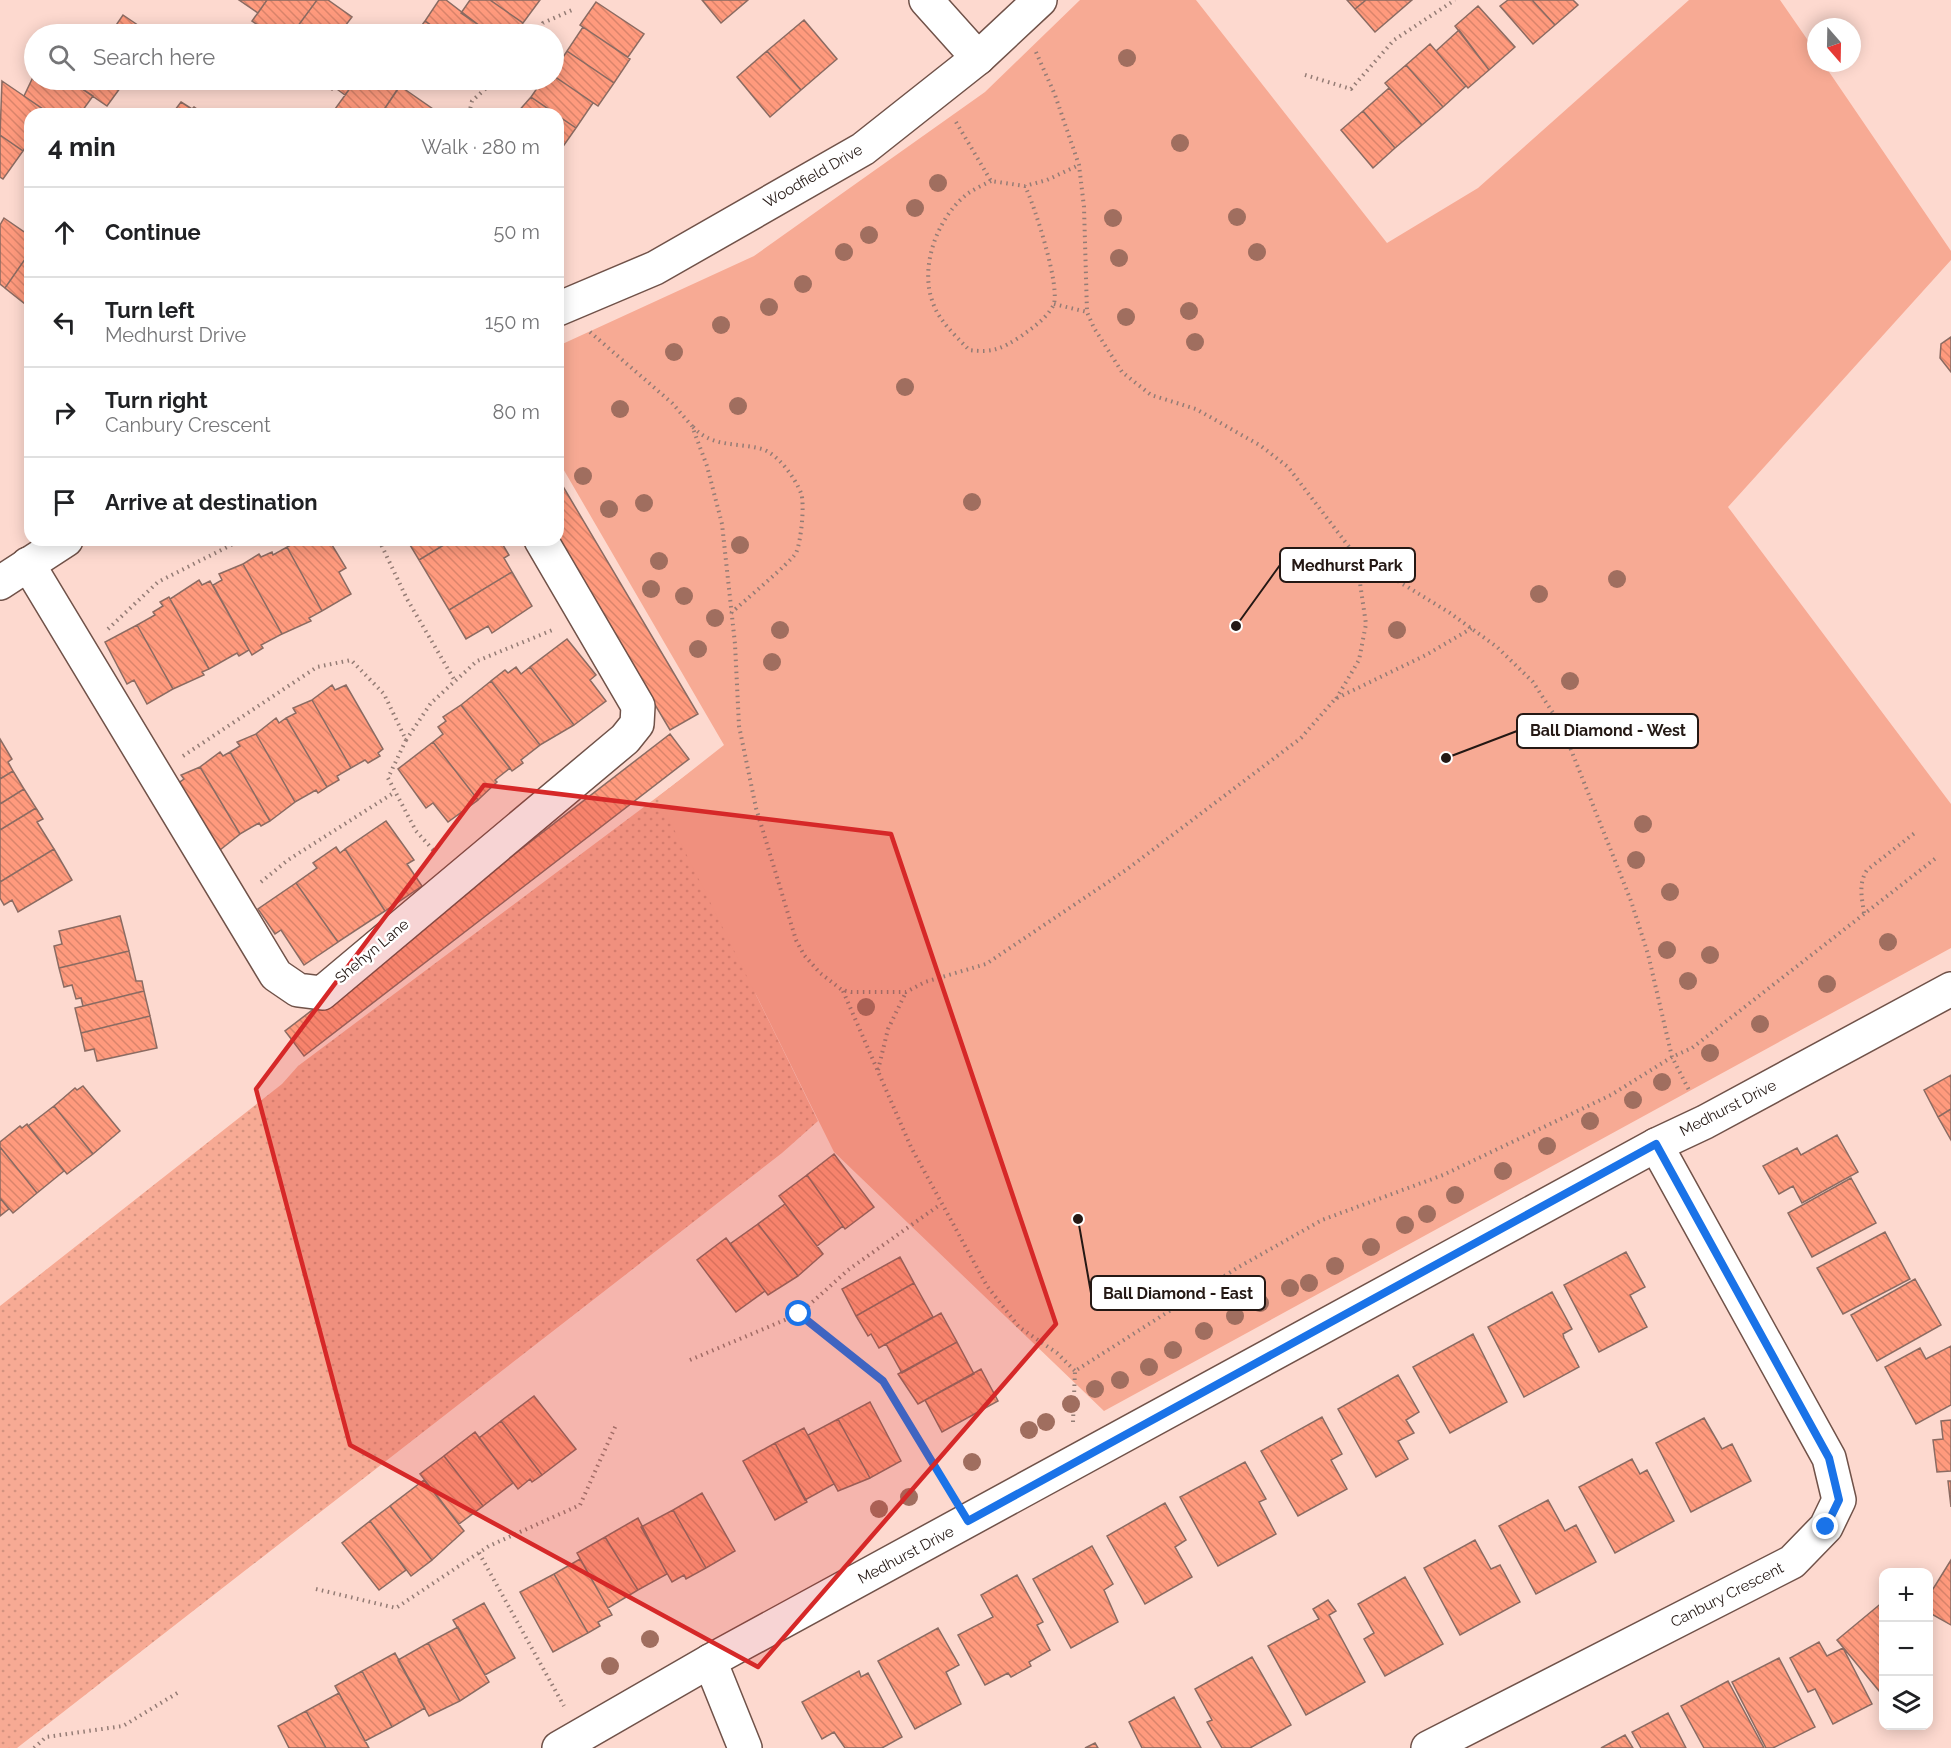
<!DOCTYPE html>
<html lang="en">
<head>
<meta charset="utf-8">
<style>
  body { margin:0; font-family:Raleway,sans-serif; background:#f6f6f6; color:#202124 }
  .controls { position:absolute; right:18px; bottom:18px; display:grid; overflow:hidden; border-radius:12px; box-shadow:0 3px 15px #0003 }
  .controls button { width:54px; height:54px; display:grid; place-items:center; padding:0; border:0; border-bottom:2px solid #e0e0e0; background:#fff; color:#202124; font:30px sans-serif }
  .compass { position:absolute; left:1807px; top:18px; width:54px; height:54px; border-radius:50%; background:#fff; box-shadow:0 3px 15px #0003; rotate:160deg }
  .stop { position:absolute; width:18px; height:18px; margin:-14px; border:4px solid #1a73e8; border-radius:50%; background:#fff }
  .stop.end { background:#1a73e8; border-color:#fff; box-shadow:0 2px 6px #0008 }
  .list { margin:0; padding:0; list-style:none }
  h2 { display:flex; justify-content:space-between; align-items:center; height:78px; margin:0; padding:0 24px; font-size:26px }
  h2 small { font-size:20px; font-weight:400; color:#757577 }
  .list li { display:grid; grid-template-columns:39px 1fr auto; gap:18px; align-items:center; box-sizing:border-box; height:90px; padding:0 24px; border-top:2px solid #e0e0e0 }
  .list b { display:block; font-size:22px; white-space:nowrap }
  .list p { margin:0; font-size:20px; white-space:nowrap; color:#757577 }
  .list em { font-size:20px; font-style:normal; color:#757577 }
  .icon { flex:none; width:33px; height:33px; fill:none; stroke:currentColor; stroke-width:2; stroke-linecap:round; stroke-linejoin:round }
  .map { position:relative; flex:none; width:1951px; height:1748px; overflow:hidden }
  .search { position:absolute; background:#fff; box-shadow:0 3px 15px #0003; left:24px; top:24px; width:540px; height:66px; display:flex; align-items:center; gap:15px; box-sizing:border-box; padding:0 21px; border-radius:33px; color:#757577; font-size:22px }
  .panel { position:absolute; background:#fff; box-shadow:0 3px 15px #0003; left:24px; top:108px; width:540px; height:438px; border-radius:18px }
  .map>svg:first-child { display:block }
  .grass { fill:url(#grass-dots) }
  .park { fill:#f7aa94 }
  .building { fill:url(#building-back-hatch); stroke:#8b6b62; stroke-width:1.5 }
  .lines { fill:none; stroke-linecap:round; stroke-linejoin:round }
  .street-casing { stroke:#705249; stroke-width:36 }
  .secondary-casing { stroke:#705249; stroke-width:36 }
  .path { stroke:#947c75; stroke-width:4; stroke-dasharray:1.5 4.5; stroke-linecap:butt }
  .street { stroke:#fff; stroke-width:33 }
  .secondary { stroke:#fff; stroke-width:33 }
  .tree { fill:#a06e5f }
  .route { stroke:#1a73e8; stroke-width:8 }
  .marked { fill:#d62828; fill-opacity:0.2; stroke:#d62828; stroke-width:4.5; stroke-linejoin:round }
  .labels { text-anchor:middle; stroke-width:5; stroke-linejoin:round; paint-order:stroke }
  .street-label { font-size:15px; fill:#241814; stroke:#fff }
  .leader { fill:none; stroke:#241814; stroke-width:2 }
  .callout-dot { fill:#241814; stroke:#fff; stroke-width:2 }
  .callout { fill:#fff; stroke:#241814; stroke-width:2 }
  .callout-label { font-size:16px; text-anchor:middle; font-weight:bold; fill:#241814 }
</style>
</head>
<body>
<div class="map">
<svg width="1951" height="1748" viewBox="0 0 1951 1748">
  <defs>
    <pattern id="grass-dots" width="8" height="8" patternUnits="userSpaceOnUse" patternTransform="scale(1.5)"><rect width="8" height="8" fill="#f7aa94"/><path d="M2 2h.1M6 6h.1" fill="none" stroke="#d4927f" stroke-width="1.8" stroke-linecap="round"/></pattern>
    <pattern id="building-back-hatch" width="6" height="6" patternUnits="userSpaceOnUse" patternTransform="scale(1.5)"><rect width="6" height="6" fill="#ff9a7d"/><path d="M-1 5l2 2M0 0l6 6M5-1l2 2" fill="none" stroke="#da846b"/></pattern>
  </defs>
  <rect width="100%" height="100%" fill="#fdd9cf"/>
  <path class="grass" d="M708,759L756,995L818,1121L782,1153L17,1748H0V1306L282,1084L298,1066Z"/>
  <path class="park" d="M1080,0H1196L1387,243L1478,188L1689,0H1780L1816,52V63H1823L1951,251V260L1728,507L1951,804V948L1104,1411L834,1152L658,797L724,745L558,460V346L754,256L985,92Z"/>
  <path class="building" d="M239,0H267L258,13Z
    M267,0H317L292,34H271L252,21Z
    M317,0H328L352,17L339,34H292Z
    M439,0H446L485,30L482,34H444L425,21Z
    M470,0H490L523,23L516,34H492L461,13Z
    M490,0H540L523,23Z
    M702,0H748L721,23Z
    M1347,0H1366L1355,9Z
    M1366,0H1412L1375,32L1355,9Z
    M1508,0H1532L1555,25L1533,44L1500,6Z
    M1532,0H1573L1578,5L1555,25Z
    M596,2L644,34L628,57L580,25Z
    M1478,6L1515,47L1489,70L1455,26Z
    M123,15L148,32L147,34H110Z
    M804,20L837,59L801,90L767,51Z
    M425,21L444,34H415Z
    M345,25L359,34H339Z
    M583,27L630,59L614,83L567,51Z
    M1459,30L1489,70L1468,88L1436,51Z
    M1430,44L1466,86L1443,107L1406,65Z
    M567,51L614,83L598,106L554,76V71Z
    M767,51L801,90L770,117L737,77Z
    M1406,65L1443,107L1422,125L1385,83Z
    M34,75V80H69L93,96L80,114H50L24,96Z
    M554,76L593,103L576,128L531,97L540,84L537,82L539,80H554Z
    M69,80H126L107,106Z
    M317,80H356L345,95L334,87L332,90Z
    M356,80H395L401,84L381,114H342L335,109Z
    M2,81L49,113L30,114V141L23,151L0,135Z
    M400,86L433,109L430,114H381Z
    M1389,88L1422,125L1395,148L1363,111Z
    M531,97L556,114H516Z
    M181,102L192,109L194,107L204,114H172Z
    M1363,111L1395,148L1373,168L1341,130Z
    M558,116L576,128L562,148L558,145Z
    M0,135L23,151L3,179L0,177Z
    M4,218L30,236V252L5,288L0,284V225Z
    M30,252V308L5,288Z
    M1951,337V372L1940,358L1941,344Z
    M558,478L698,714L670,730L557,540Z
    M300,540H329L346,568L339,572L351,594L322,611L287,547Z
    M407,540H452L419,560Z
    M452,540H500L509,555L504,558L512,572L449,610L419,560Z
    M287,547L322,611L309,618L311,621L282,634L243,564L259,554L261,557L272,552L273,555Z
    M243,564L282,634L261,645L263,648L252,655L213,585L222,580L219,574Z
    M512,572L532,606L492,633L488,626L466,639L449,610Z
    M199,580L202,585L210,581L249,650L239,656L237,653L209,669L170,599Z
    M169,597L209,669L202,672L204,675L173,689L137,625L155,615L153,612L163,606L160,602Z
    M137,625L173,689L147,704L134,680L127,684L105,642Z
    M567,639L596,675L590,680L606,701L574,725L530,667Z
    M516,667L521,674L530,667L574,725L540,745L491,681L505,670L508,673Z
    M491,681L540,745L521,760L523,763L512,771L461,705Z
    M332,685L335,690L346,685L383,749L378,753L380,756L368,763L365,760L351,768L312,700Z
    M312,700L351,768L337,776L339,780L327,787L286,718L296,713L293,708Z
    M461,705L510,768L495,780L497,782L478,800L433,742L443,734L438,727L446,721L443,717Z
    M276,718L279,723L286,718L327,787L318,793L316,790L295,802L256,734Z
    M256,734L295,802L270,821L230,752L240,746L237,742Z
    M670,734L689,759L304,1056L285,1031Z
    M0,739L12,759L8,762L13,771L0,779Z
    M433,742L478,800L448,822L433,803L426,808L398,769Z
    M220,752L223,756L230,752L270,821L261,826L259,823L240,834L200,767Z
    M200,767L240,834L220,850L218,847L213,850L174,786L184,779L181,775Z
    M13,771L24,789L0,804V779Z
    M24,789L36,808L0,830V804Z
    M36,808L43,819L37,822L54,849L0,882V830Z
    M386,821L414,860L407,864L422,886L385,911L345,849Z
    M336,847L340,853L345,849L385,911L338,942L296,883L317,868L313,863Z
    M54,849L72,880L18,912L12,900L4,905L0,898V882Z
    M296,883L338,942L304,965L281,930L275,934L258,909Z
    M120,916L129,951L59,968L54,946L62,944L59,931Z
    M129,951L136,981H142L144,991L83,1006L81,998L76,999L72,985L64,987L59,968Z
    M144,991L150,1016L81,1033L75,1008Z
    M150,1016L157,1048L97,1061L94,1049L85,1051L81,1033Z
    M1951,1075V1109L1938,1117L1924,1090Z
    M83,1086L120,1131L93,1154L54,1106L75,1088L77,1090Z
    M54,1106L93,1154L67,1174L28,1126Z
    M1951,1109V1140L1938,1117Z
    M27,1124L64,1171L37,1193L0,1147V1142L20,1126L22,1128Z
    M1837,1135L1858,1172L1802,1203L1793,1186L1779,1194L1763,1166L1797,1148L1801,1155Z
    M0,1147L37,1193L13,1213L0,1198Z
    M834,1154L874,1207L845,1229L807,1175Z
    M807,1175L843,1226L817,1246L779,1196Z
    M1851,1178L1876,1223L1812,1257L1788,1213Z
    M0,1198L9,1209L0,1216Z
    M785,1204L823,1254L798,1276L758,1224Z
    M758,1224L798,1276L768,1295L730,1244Z
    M1885,1232L1910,1279L1843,1314L1817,1268Z
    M726,1238L765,1291L736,1312L697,1260Z
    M1626,1252L1645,1287L1630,1295L1647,1327L1599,1352L1564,1285Z
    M900,1257L914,1283L856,1316L842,1289Z
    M1915,1279L1941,1325L1877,1361L1851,1315Z
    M914,1283L933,1317L879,1348L871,1334L868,1336L856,1316Z
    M1552,1292L1572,1329L1563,1334L1564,1338L1579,1367L1524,1397L1488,1327Z
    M941,1313L957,1342L902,1373L886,1344Z
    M1473,1334L1507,1402L1450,1433L1413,1367Z
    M957,1342L974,1374L918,1404L898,1374Z
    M1951,1346V1405L1916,1424L1885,1367L1920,1348L1926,1359Z
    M981,1369L998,1401L942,1432L925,1400Z
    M1398,1375L1419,1412L1406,1420L1414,1433L1398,1441L1408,1459L1376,1477L1338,1409Z
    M534,1396L576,1449L542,1475L501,1421Z
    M870,1402L901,1461L870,1478L838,1419Z
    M1322,1417L1342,1454L1331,1460L1347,1489L1298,1516L1261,1451Z
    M1704,1418L1722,1449L1732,1444L1751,1481L1691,1512L1656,1443Z
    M838,1419L870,1478L838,1491L808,1435Z
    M1951,1420V1471L1937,1472L1933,1440L1943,1439L1941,1421Z
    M501,1421L542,1475L532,1482L530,1479L518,1489L479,1438Z
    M804,1428L834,1484L805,1500L775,1443Z
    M475,1432L513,1483L483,1506L444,1456Z
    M775,1443L807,1502L775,1520L743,1461Z
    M444,1456L483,1506L459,1524L420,1474Z
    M1632,1459L1640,1474L1647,1470L1674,1521L1615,1553L1579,1487Z
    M1245,1462L1266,1499L1259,1502L1276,1534L1218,1566L1180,1497Z
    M424,1480L464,1531L432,1560L390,1506Z
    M1948,1481H1951V1507Z
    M702,1493L735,1551L706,1568L673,1510Z
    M1548,1500L1565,1531L1576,1525L1596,1562L1536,1594L1499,1526Z
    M1165,1503L1186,1540L1175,1547L1192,1577L1145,1604L1107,1536Z
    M390,1506L432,1560L411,1576L370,1521Z
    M673,1510L706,1568L686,1579L684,1575L672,1582L641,1527Z
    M638,1518L667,1574L638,1590L605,1537Z
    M370,1521L406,1570L379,1590L342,1543Z
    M605,1537L638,1590L608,1608L577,1553Z
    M1475,1540L1491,1569L1500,1565L1520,1602L1460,1635L1424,1568Z
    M1092,1546L1113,1584L1104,1590L1118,1622L1071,1648L1033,1579Z
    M580,1559L612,1615L598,1622L600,1626L588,1633L554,1574Z
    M1951,1560V1625L1928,1612V1597Z
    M554,1574L588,1633L553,1652L520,1592Z
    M1017,1575L1043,1622L1037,1625L1050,1650L1029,1662L1031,1666L1011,1677L1008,1673L985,1685L958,1635L993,1617L981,1595Z
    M1405,1577L1443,1644L1385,1676L1364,1639L1374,1633L1358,1604Z
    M1328,1600L1336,1611L1329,1615L1365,1682L1306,1715L1268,1646L1319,1619L1313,1609Z
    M1884,1601V1697L1837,1640Z
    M484,1603L515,1658L485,1675L453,1620Z
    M458,1627L489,1682L460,1701L428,1643Z
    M938,1628L959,1665L946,1672L961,1704L915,1729L878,1661Z
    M1819,1642L1827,1656L1843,1648L1872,1704L1833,1724L1815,1689L1808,1692L1790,1658Z
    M428,1643L460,1701L429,1716L398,1660Z
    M395,1653L425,1708L392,1727L362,1671Z
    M1252,1657L1291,1725L1250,1748H1222L1207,1722L1212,1720L1195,1689Z
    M1779,1658L1815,1727L1773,1748H1766L1732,1682Z
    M362,1671L392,1727L365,1741L335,1686Z
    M859,1671L861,1677L868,1673L902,1737L882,1748H845L834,1732L822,1739L802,1702Z
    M1728,1681L1764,1748H1704L1681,1706Z
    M339,1693L369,1748H326L306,1711Z
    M1174,1697L1201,1748H1142L1129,1722Z
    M306,1711L326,1748H289L278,1726Z
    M1668,1713L1686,1748H1641L1632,1732Z
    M1625,1735L1633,1748H1601Z
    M1095,1743L1098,1748H1085Z"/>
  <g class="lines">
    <g class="street-casing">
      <path id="street" d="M926,0L978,58
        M28,564L276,975L298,990L322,993L625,739L637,724L638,706L541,540
        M710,1661L745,1748
        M1428,1748L1792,1562L1826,1527L1839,1500L1829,1458L1656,1145"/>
    </g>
    <g class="secondary-casing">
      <path id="secondary" d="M558,309L655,268L863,149L978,58L1040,0
        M0,583L66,540
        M559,1748L710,1661L1656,1145L1705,1122L1951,989"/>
    </g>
    <path class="path" d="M537,34L543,23L572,10
      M1036,52L1055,95L1079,165L1084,207L1087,312L1094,328L1122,372L1151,395L1196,409L1261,446L1288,467L1356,556L1366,624L1359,660L1336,699
      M1305,75L1351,89L1394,40L1455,0
      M469,114L472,101L495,80
      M956,122L991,181L1025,186L1047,180L1079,165
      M991,181C983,185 974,189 967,194C937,218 919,267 933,303C939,321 956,336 969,350C992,353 1001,349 1020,337C1032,328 1045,320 1053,306C1062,290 1034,204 1025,186
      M1054,304L1087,312
      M590,332L672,403L692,426L707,466L722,524L735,644L739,726L756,808L796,940L804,955L820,973L842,990L851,992H906L925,982L986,964L1126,870L1301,738L1335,699L1426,655L1472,628
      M693,427C713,448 736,442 762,449C778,454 795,478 801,493C805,504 801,542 796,553C790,563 743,602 731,613
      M379,540L407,599L455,681
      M1357,556L1450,613L1497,647L1533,682L1562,727L1631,901L1648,954L1672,1057L1690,1092
      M108,629L158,582L241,540
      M406,740L431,703L477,661L555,629
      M183,756L317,667L351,660L384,694L406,740L388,778L416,831L435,852
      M261,882L288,860L395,792
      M1864,913C1862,898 1858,884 1867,870L1916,832
      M843,991L911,1147L987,1286L1019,1327L1057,1353L1075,1371
      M878,1070L888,1029L906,992
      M799,1314L848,1270L941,1204
      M690,1360L799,1314L883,1381L950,1492
      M1073,1422L1075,1371L1237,1268L1322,1220L1443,1175L1611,1095L1672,1057L1692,1048L1936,858
      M479,1553L564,1706
      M316,1589L396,1608L489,1546L580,1505L616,1425
      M34,1748L46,1737L123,1726L179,1692"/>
    <use href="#street" class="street"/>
    <use href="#secondary" class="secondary"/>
  </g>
  <g class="tree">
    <circle cx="1127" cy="58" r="9"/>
    <circle cx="1180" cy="143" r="9"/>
    <circle cx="938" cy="183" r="9"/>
    <circle cx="915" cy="208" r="9"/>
    <circle cx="1237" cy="217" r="9"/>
    <circle cx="1113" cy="218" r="9"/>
    <circle cx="869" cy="235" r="9"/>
    <circle cx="844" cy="252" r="9"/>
    <circle cx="1257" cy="252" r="9"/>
    <circle cx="1119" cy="258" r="9"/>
    <circle cx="803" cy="284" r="9"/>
    <circle cx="769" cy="307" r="9"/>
    <circle cx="1189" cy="311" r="9"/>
    <circle cx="1126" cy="317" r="9"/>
    <circle cx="721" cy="325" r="9"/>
    <circle cx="1195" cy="342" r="9"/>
    <circle cx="674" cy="352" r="9"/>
    <circle cx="905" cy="387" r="9"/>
    <circle cx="738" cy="406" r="9"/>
    <circle cx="620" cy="409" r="9"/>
    <circle cx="583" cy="476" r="9"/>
    <circle cx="972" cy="502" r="9"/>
    <circle cx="644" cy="503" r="9"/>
    <circle cx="609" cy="509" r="9"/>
    <circle cx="740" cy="545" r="9"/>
    <circle cx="659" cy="561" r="9"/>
    <circle cx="1617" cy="579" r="9"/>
    <circle cx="651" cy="589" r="9"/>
    <circle cx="1539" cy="594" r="9"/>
    <circle cx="684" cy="596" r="9"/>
    <circle cx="715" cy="618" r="9"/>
    <circle cx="780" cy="630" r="9"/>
    <circle cx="1397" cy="630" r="9"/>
    <circle cx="698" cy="649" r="9"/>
    <circle cx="772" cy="662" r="9"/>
    <circle cx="1570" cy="681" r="9"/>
    <circle cx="1643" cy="824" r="9"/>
    <circle cx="1636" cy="860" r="9"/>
    <circle cx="1670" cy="892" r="9"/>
    <circle cx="1888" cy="942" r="9"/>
    <circle cx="1667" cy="950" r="9"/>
    <circle cx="1710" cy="955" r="9"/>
    <circle cx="1688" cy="981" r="9"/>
    <circle cx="1827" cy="984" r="9"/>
    <circle cx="866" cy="1007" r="9"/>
    <circle cx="1760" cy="1024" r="9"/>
    <circle cx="1710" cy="1053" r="9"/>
    <circle cx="1662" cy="1082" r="9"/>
    <circle cx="1633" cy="1100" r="9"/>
    <circle cx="1590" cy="1121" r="9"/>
    <circle cx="1547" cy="1146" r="9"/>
    <circle cx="1503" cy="1171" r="9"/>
    <circle cx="1455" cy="1195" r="9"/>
    <circle cx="1427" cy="1214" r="9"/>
    <circle cx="1405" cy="1225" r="9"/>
    <circle cx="1371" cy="1247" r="9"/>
    <circle cx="1335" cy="1266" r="9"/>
    <circle cx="1309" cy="1283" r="9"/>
    <circle cx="1290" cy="1288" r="9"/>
    <circle cx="1260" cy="1303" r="9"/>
    <circle cx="1235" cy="1316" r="9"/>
    <circle cx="1204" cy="1331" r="9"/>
    <circle cx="1173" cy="1350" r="9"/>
    <circle cx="1149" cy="1367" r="9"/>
    <circle cx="1120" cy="1380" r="9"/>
    <circle cx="1095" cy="1389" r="9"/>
    <circle cx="1071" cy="1404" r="9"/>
    <circle cx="1046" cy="1422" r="9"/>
    <circle cx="1029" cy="1430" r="9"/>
    <circle cx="972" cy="1462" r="9"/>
    <circle cx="909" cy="1497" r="9"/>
    <circle cx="879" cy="1509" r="9"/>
    <circle cx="650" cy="1639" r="9"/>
    <circle cx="610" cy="1666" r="9"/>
  </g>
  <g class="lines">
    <path class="route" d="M799,1314L883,1381L968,1521L1656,1144L1829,1458L1839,1500L1826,1527"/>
  </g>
  <path class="marked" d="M484,785L891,834L1056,1324L758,1667L350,1445L256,1089Z"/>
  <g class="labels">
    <g class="street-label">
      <text transform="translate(813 176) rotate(-30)" y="5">Woodfield Drive</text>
      <text transform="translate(372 951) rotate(-40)" y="5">Shehyn Lane</text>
      <text transform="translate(1728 1108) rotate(-27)" y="5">Medhurst Drive</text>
      <text transform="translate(906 1555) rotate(-28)" y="5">Medhurst Drive</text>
      <text transform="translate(1727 1595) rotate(-27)" y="5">Canbury Crescent</text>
    </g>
  </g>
  <path class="leader" d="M1236 626L1280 565M1446 758L1517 731M1078 1219L1091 1293"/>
  <g class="callout-dot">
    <circle cx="1236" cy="626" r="6"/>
    <circle cx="1446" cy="758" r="6"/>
    <circle cx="1078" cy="1219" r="6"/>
  </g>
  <g class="callout">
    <rect x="1280" y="548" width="135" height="34" rx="6"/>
    <rect x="1517" y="714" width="181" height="34" rx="6"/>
    <rect x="1091" y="1276" width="174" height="34" rx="6"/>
  </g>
  <g class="callout-label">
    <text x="1347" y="571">Medhurst Park</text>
    <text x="1608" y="736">Ball Diamond - West</text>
    <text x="1178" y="1299">Ball Diamond - East</text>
  </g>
</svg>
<div class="controls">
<button>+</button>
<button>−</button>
<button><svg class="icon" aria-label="layers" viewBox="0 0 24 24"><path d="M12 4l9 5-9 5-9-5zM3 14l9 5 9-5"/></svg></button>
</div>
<svg class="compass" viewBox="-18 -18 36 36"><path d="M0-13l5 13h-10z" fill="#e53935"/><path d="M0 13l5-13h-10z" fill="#757577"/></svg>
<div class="stop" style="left:799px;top:1314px"></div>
<div class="stop end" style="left:1826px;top:1527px"></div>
<div class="search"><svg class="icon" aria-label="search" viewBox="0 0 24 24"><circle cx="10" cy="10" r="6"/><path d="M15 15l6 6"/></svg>Search here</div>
<section class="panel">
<h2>4 min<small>Walk · 280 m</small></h2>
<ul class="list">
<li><svg class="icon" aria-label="ahead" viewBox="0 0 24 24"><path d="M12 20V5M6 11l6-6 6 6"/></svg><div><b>Continue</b></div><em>50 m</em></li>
<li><svg class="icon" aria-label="left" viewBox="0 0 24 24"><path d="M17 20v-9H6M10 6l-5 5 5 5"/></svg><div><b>Turn left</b><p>Medhurst Drive</p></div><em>150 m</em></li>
<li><svg class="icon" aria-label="right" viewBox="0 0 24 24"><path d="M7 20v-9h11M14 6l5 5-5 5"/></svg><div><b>Turn right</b><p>Canbury Crescent</p></div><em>80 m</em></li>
<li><svg class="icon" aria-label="arrive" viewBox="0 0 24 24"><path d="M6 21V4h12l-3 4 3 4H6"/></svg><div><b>Arrive at destination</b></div></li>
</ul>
</section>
</div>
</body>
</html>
